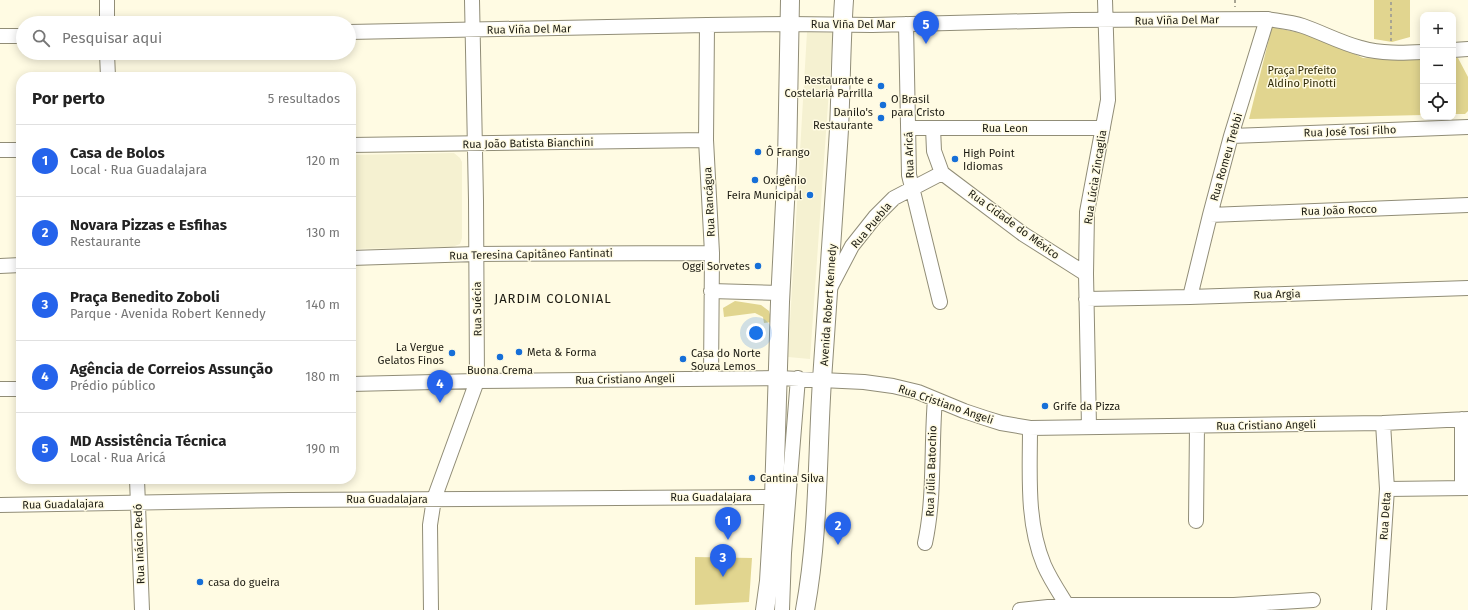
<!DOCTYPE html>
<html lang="pt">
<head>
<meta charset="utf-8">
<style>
  body { margin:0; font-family:"Fira Sans",sans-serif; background:#f2f2f2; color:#222 }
  .controls { position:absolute; right:12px; top:12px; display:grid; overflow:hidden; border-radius:8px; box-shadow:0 2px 10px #0003 }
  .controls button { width:36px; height:36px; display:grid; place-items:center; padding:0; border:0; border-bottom:1px solid #e0e0e0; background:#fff; color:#222; font:20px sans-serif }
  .you { position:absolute; left:756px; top:333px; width:14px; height:14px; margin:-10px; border:3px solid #fff; border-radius:50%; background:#1a73e8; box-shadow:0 0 0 6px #1a73e833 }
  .badge { display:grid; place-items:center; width:26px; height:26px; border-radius:50%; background:#2563eb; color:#fff; font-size:13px; font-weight:700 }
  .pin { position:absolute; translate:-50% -33px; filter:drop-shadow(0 1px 2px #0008) }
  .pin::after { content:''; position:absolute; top:21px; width:14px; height:12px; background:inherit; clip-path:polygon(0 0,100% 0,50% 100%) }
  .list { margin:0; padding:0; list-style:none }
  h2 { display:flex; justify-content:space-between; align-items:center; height:52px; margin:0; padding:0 16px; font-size:17px }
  h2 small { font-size:13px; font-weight:400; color:#767676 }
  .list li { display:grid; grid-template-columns:26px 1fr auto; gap:12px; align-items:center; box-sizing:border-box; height:72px; padding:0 16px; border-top:1px solid #e0e0e0 }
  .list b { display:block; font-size:15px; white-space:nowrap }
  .list p { margin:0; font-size:13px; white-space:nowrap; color:#767676 }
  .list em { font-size:13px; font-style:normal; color:#767676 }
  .icon { flex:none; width:22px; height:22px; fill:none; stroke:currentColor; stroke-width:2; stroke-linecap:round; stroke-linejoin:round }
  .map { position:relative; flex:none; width:1468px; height:610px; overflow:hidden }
  .search { position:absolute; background:#fff; box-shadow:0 2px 10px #0003; left:16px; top:16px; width:340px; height:44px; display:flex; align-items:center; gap:10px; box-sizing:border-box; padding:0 14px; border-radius:22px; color:#767676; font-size:15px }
  .panel { position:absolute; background:#fff; box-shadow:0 2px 10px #0003; left:16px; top:72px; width:340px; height:412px; border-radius:16px }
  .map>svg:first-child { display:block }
  .built { fill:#f5f1d1 }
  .green { fill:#e1d58f }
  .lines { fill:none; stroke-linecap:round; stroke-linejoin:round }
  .minor-casing { stroke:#918d77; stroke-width:16 }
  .major-casing { stroke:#918d77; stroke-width:20 }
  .path { stroke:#a8a593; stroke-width:2; stroke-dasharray:3 3; stroke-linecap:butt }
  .minor { stroke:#fff; stroke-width:14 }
  .major { stroke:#fff; stroke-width:18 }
  .poi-dot { fill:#166fd8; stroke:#fffbe3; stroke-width:1.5 }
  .labels { text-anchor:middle; stroke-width:3; stroke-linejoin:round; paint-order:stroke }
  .street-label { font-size:11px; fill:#1d1c13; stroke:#fffbe3 }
  .park-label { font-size:11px; fill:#312b07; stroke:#fffbe3 }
  .poi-label { font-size:11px; fill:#1d1c13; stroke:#fffbe3; text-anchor:start }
  .quarter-label { font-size:13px; letter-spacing:1px; fill:#1d1c13; stroke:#fffbe3 }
</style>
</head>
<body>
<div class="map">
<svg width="1468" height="610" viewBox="0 0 1468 610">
  <rect width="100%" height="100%" fill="#fffbe3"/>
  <path class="built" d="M807,32L833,33L810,359L788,357Z
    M454,153L460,158L462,162V238L460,244L452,247L351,249V155Z"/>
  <path class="green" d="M1374,0H1410V37L1392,42L1374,39Z
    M1272,27L1319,37L1363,58L1423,60V115L1249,119Z
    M1453,58H1458L1468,77V111L1465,114H1453Z
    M735,301L761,305L769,311L772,322L764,323L763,317L755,313L724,317L723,308Z
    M695,557L752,558L749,602L695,605Z"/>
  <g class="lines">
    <g class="minor-casing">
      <path id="minor" d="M107,0V23
        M906,24L909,175L940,302
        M707,25L706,140L712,253L711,378
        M349,32L707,25L789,24L872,25L1073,20L1267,19C1279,21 1291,22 1303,26C1323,33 1341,43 1361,48C1382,54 1402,53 1423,52
        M0,36H23
        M1453,50L1468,49
        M107,53L108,77
        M908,128H1103
        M933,128L934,151L942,173
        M1231,136L1468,127
        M351,145L706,140
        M0,150H21
        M942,173L1023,234L1086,274
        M1210,215L1468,205
        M351,258L476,254L712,253
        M0,266L21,265
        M830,288L852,246L875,217L894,198L942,173
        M711,291L780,293
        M1190,297L1210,215L1231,136L1267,19
        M1086,299L1190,297L1468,288
        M351,384L477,381L778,378L864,382L893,386L918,392L964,411L985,418L1001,423L1030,428L1383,423L1468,419
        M0,389H21
        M1462,419V488
        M1089,427L1086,274L1087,212L1108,100L1105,0
        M1030,428C1030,473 1026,522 1044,565C1051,581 1061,595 1070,610
        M137,479L142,610
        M1387,489L1468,488
        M0,505L290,500L774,497
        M1196,521L1197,426
        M925,543C935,497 931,446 935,399
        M431,610L430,525L434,499L477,381L476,200L472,0
        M782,610L784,553L798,378
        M1020,610L1067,605H1234L1313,600
        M1379,610L1387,489L1383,423"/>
    </g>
    <g class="major-casing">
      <path id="major" d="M765,610L769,581L774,497L780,302L787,163L790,0
        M805,610C819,534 817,457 822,380C828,297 834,213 839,129C841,86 841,43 844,0"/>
    </g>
    <path class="path" d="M1235,0V7
      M1391,41V0"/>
    <use href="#minor" class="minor"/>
    <use href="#major" class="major"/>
  </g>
  <g class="poi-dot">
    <circle cx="881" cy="86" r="4"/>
    <circle cx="883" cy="105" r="4"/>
    <circle cx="881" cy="118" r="4"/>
    <circle cx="758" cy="152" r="4"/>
    <circle cx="955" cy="159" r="4"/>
    <circle cx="755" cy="180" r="4"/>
    <circle cx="810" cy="195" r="4"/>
    <circle cx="758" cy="266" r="4"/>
    <circle cx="519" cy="352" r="4"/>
    <circle cx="452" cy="353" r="4"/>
    <circle cx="500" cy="357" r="4"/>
    <circle cx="683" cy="359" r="4"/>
    <circle cx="1045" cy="406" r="4"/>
    <circle cx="752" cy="478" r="4"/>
    <circle cx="200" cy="582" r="4"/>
  </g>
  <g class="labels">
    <g class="street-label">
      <text transform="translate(1177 20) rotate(-1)" y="4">Rua Viña Del Mar</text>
      <text x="853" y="28">Rua Viña Del Mar</text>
      <text transform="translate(529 29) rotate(-1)" y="4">Rua Viña Del Mar</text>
      <text x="1005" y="132">Rua Leon</text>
      <text transform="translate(1350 131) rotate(-2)" y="4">Rua José Tosi Filho</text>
      <text transform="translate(528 143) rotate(-1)" y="4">Rua João Batista Bianchini</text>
      <text transform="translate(909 155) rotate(-92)" y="4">Rua Aricá</text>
      <text transform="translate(1226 157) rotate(-74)" y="4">Rua Romeu Trebbi</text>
      <text transform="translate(1095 177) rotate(-81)" y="4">Rua Lúcia Zincaglia</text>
      <text transform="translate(709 202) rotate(-93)" y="4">Rua Rancágua</text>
      <text transform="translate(1339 210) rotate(-2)" y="4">Rua João Rocco</text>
      <text transform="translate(1014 224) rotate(36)" y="4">Rua Cidade do México</text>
      <text transform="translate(871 225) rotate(-50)" y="4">Rua Puebla</text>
      <text transform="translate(531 254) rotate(-1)" y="4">Rua Teresina Capitâneo Fantinati</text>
      <text transform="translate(1277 294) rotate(-2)" y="4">Rua Argia</text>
      <text transform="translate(828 305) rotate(-86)" y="4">Avenida Robert Kennedy</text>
      <text transform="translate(477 309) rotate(-91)" y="4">Rua Suécia</text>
      <text transform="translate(625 379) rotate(-1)" y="4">Rua Cristiano Angeli</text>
      <text transform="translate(946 404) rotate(19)" y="4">Rua Cristiano Angeli</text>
      <text transform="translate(1266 425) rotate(-1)" y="4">Rua Cristiano Angeli</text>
      <text transform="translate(931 471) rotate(-88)" y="4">Rua Júlia Batochio</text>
      <text x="711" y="501">Rua Guadalajara</text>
      <text x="387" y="503">Rua Guadalajara</text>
      <text transform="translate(63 504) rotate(-1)" y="4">Rua Guadalajara</text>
      <text transform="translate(1385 516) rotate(-86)" y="4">Rua Delta</text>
      <text transform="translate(139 544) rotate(-92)" y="4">Rua Inácio Pedó</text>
    </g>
    <g class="park-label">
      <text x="1302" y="74">Praça Prefeito<tspan x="1302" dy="13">Aldino Pinotti</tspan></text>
    </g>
    <g class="poi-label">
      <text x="873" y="84" text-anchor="end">Restaurante e<tspan x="873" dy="13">Costelaria Parrilla</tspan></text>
      <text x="891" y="103">O Brasil<tspan x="891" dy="13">para Cristo</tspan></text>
      <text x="873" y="116" text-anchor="end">Danilo's<tspan x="873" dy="13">Restaurante</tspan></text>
      <text x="766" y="156">Ô Frango</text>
      <text x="963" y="157">High Point<tspan x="963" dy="13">Idiomas</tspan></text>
      <text x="763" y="184">Oxigênio</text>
      <text x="802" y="199" text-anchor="end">Feira Municipal</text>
      <text x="750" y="270" text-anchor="end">Oggi Sorvetes</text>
      <text x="444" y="351" text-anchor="end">La Vergue<tspan x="444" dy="13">Gelatos Finos</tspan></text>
      <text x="527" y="356">Meta &amp; Forma</text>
      <text x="691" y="357">Casa do Norte<tspan x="691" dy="13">Souza Lemos</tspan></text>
      <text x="500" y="374" text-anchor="middle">Buona Crema</text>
      <text x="1053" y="410">Grife da Pizza</text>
      <text x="760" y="482">Cantina Silva</text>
      <text x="208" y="586">casa do gueira</text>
    </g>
    <g class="quarter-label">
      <text x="553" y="303">JARDIM COLONIAL</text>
    </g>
  </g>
</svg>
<div class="controls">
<button>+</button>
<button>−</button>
<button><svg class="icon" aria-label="locate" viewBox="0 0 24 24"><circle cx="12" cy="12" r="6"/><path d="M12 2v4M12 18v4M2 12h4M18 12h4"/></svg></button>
</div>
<div class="you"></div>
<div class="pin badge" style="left:728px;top:540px">1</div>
<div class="pin badge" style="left:838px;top:545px">2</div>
<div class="pin badge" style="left:723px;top:577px">3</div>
<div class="pin badge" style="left:440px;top:403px">4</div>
<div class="pin badge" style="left:926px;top:44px">5</div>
<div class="search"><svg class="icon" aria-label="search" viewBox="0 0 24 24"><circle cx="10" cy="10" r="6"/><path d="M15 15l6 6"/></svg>Pesquisar aqui</div>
<section class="panel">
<h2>Por perto<small>5 resultados</small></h2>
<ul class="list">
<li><span class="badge">1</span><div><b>Casa de Bolos</b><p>Local · Rua Guadalajara</p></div><em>120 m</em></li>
<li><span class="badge">2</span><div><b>Novara Pizzas e Esfihas</b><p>Restaurante</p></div><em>130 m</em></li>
<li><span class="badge">3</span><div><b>Praça Benedito Zoboli</b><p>Parque · Avenida Robert Kennedy</p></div><em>140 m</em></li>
<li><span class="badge">4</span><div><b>Agência de Correios Assunção</b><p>Prédio público</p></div><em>180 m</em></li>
<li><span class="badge">5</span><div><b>MD Assistência Técnica</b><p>Local · Rua Aricá</p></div><em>190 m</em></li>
</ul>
</section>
</div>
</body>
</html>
